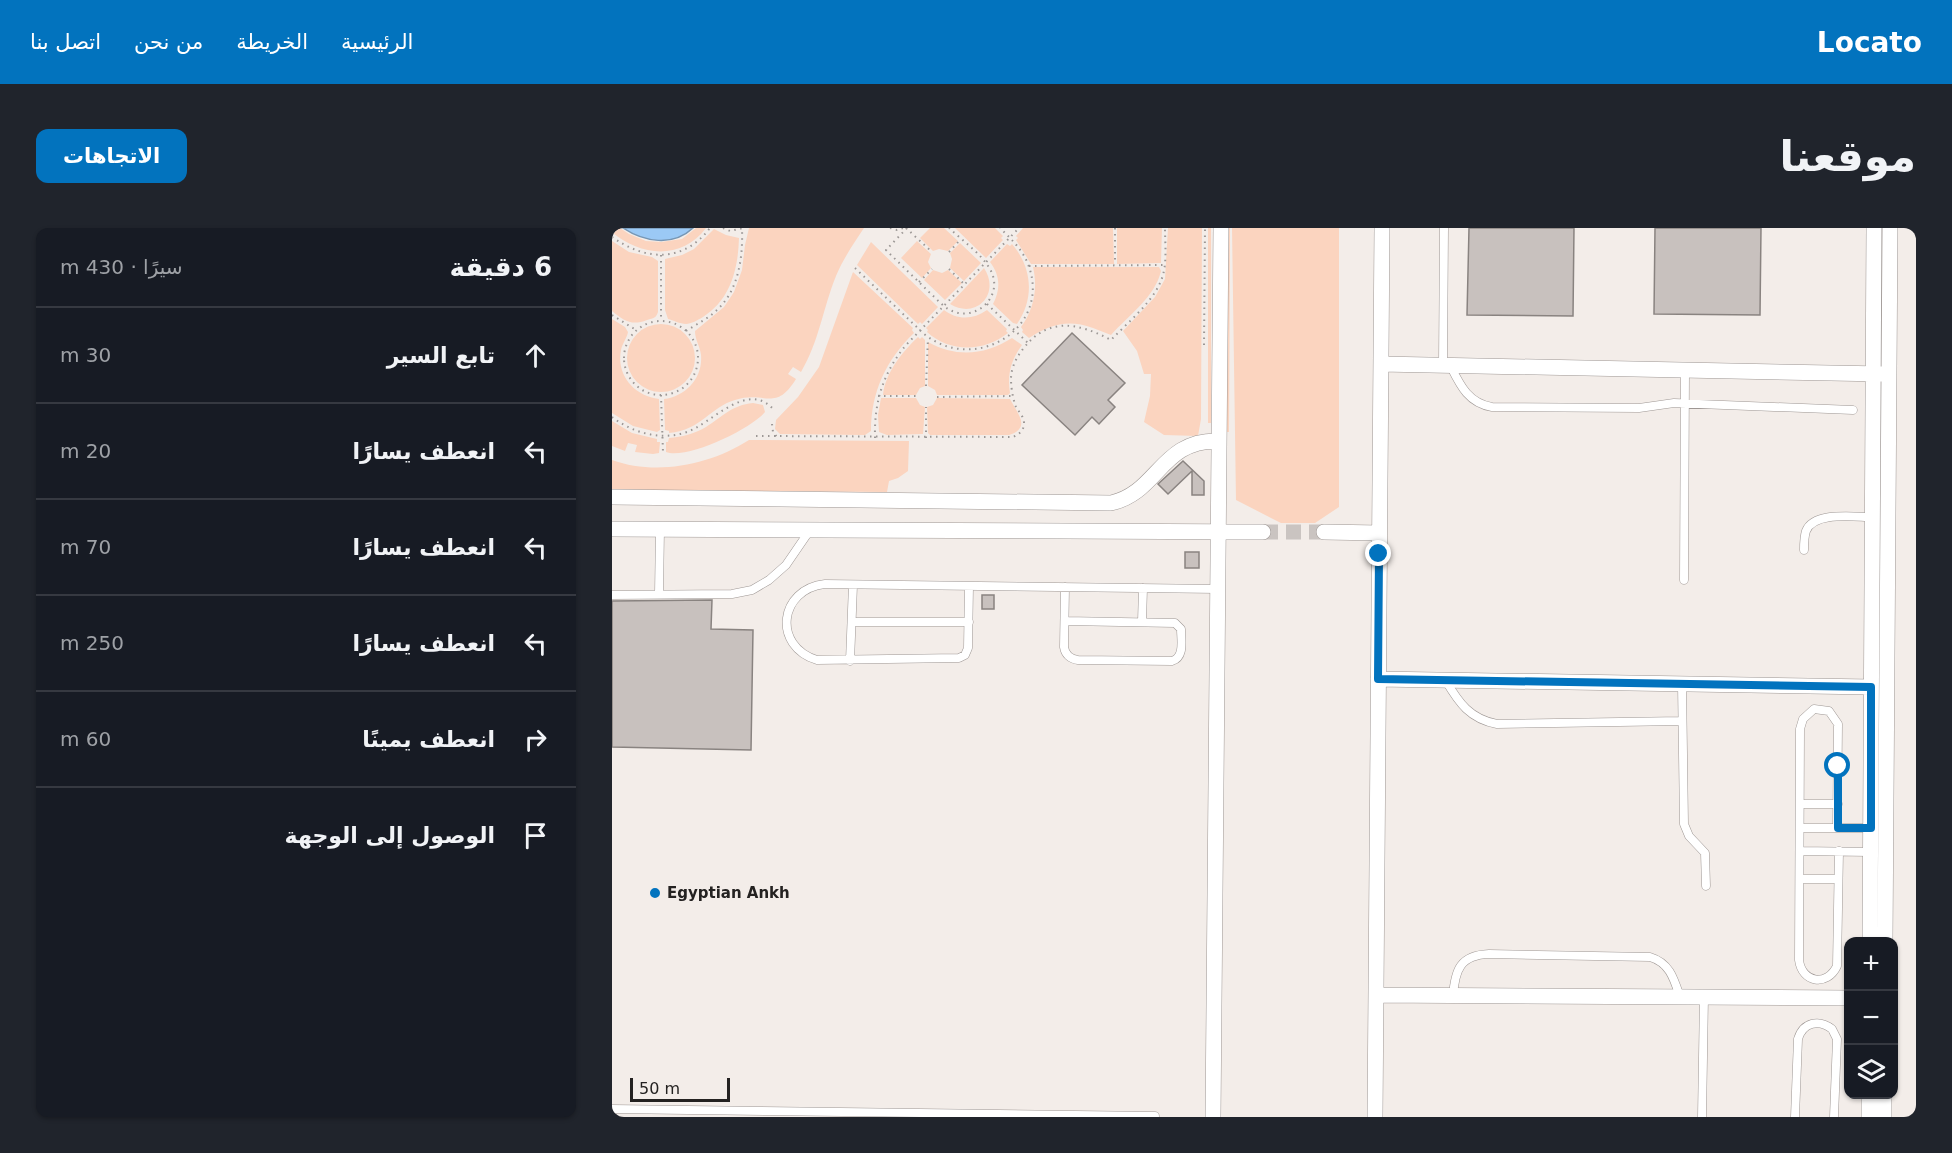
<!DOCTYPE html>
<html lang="ar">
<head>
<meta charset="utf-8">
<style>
  body { margin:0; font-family:"DejaVu Sans","Noto Naskh Arabic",sans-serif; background:#20242c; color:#f1f3f6; direction:rtl }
  .controls { position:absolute; right:18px; bottom:18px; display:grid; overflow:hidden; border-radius:12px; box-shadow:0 2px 4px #0004 }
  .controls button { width:54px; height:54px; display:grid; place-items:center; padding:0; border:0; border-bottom:2px solid #363941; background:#171b24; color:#f1f3f6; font:30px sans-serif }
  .scale { position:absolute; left:18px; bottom:15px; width:100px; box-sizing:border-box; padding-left:6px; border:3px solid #242221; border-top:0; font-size:16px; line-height:21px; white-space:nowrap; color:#242221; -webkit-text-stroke:4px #f3ede9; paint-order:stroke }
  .stop { position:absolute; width:18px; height:18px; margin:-14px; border:4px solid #0273be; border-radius:50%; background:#fff }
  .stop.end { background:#0273be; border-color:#fff; box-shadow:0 2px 6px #0008 }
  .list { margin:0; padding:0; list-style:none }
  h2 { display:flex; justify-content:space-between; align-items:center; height:78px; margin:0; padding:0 24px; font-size:26px }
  h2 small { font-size:20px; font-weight:400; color:#9ea1a6 }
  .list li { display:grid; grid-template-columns:39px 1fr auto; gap:18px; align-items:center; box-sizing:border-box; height:96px; padding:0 24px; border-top:2px solid #363941 }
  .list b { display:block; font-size:22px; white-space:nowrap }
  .list em { font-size:20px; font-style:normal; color:#9ea1a6 }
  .icon { flex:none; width:33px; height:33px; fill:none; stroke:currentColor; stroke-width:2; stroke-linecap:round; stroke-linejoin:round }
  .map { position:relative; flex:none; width:1304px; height:889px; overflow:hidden; direction:ltr; border-radius:12px }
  header { display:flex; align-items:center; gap:36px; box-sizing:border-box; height:84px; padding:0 30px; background:#0273be; color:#fff }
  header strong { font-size:28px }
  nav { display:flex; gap:33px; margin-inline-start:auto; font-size:21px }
  .intro { display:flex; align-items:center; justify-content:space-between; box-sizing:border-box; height:144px; padding:0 36px }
  h1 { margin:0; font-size:42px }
  .button { padding:15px 27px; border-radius:12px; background:#0273be; color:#fff; font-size:21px; font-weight:700 }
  main { display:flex; gap:36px; padding:0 36px }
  aside { flex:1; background:#171b24; border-radius:12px; box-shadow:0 2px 4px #0004 }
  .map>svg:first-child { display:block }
  .green { fill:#fbd4bf }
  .water { fill:#9bc9f5; stroke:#7797b5; stroke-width:1.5 }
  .building { fill:#c8c1be; stroke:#898380; stroke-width:1.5 }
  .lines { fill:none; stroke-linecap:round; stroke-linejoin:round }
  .street-tunnel { stroke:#cac4c1; stroke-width:15; stroke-dasharray:15 8; stroke-linecap:butt }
  .lane-casing { stroke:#9e9794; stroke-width:9 }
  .street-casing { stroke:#9e9794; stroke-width:16 }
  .path { stroke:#9c9795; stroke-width:2; stroke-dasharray:1.5 4.5; stroke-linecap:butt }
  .lane { stroke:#fff; stroke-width:8 }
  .street { stroke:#fff; stroke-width:15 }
  .route { stroke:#0273be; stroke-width:8 }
  .poi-dot { fill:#0273be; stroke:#f3ede9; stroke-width:2 }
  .labels { text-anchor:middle; stroke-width:5; stroke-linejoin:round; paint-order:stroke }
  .poi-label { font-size:15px; font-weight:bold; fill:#242221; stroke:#f3ede9; text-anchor:start }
</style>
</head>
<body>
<header>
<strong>Locato</strong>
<nav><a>الرئيسية</a><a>الخريطة</a><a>من نحن</a><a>اتصل بنا</a></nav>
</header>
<div class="intro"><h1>موقعنا</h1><a class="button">الاتجاهات</a></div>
<main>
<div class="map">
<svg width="1304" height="889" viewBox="0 0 1304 889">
  <rect width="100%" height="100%" fill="#f3ede9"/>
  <path class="green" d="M0,0H8L17,6L34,13L49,14L70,11L84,0H94C70,32 29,29 0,4Z
    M137,0H252C242,15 231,31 224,48C211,80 207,114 189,144L181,139L176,146L184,151C163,185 153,162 123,172C98,179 90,202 57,205V203L53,202L52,171C74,168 91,150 89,127C88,118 83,112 83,103L112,79L122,64L130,42L133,17Z
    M318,0H332L346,13L336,23L327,21L321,23L308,10Z
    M343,0H383L391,8L389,10L391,12L374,30Z
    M411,0H501L502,36H419L404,12L406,10L404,8Z
    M505,0H550L549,35L505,36Z
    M556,0H590L589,191L586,208L552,207L532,194L538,168L539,146H532L525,123L511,103L543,69L553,51Z
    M596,0H599V195H596Z
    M616,0H618L617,204H614Z
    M620,0H727V279L703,295H669L624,272Z
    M102,1L114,7L127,10C126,41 119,71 91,89C86,92 79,96 74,96C68,96 61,92 56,91L53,82V31L70,27L82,21Z
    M0,13L17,24L40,29L46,33V84C44,90 42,90 35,92C20,98 12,93 0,83Z
    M305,13L319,26L316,34L319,40L310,50L289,30Z
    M259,14L326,79L310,96L308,94L306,96L245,37Z
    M348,15L369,35L352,53L338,40L340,31L338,25Z
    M395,16L398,18L400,16C420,39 423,70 405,96L401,95L381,76C389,61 388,47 378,34Z
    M421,39H547L549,43C543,69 517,87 499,107C493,105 487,102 481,100C456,91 439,96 417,110L410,104L411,102L409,99C422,82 426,60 421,39Z
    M372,40C389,66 364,92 338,76Z
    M321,42L330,45L336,42L350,55L333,72L312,52Z
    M241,44L301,100L300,102L302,105C274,132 259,164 259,203L253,207L168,206L163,201L164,192L186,169L207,139Z
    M332,82C345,92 361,92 375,82L395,101L394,103L396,105C372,124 338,125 315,104L316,102L314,100Z
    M0,91L13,99L16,104C15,110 10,116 9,122C4,147 22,168 47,171L48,202L45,204L21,198L0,185Z
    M15 130a34 34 0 1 1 68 0a34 34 0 1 1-68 0Z
    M306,109L308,111L310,109L313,112V158L308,160L304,167H271C273,145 291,123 306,109Z
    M400,110L410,117C399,132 395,146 398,165L396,167H325L323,162L316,158V114C345,130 373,127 400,110Z
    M269,170H304L308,177L313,179L311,206L275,207L267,204L266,187Z
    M325,170L398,171C405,185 420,200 397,207H318L316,205L315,179L321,177Z
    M141,175L151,177L153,184C139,201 74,232 54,224V214H56L57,210C70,209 82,206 94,199C110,189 120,177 141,175Z
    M0,193L20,205L45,211V214H48L47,225L41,226L23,224L25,217L16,215L13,223L0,218Z
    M137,212L297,213L296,243L286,250L277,253L275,264L0,262V232C44,248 98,237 137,212Z"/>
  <path class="water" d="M11,0H81C61,19 32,14 11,0Z"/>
  <path class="building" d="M857,0H962L961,88L855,87Z
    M1043,0H1149L1148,87L1042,86Z
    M460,105L513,155L496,172L503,179L487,196L480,189L463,207L410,157Z
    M571,233L592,253V267H580V243L556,266L546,256Z
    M573,324H587V340H573Z
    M370,367H382V381H370Z
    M100,372L99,401L141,402L139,522L0,519V373Z"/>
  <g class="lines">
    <path class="street-tunnel" d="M651,304H712"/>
    <g class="lane-casing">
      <path id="lane" d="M831,137L832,0
        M838,137C848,157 856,175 880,179L1027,180L1062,175L1241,182
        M1192,322C1192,316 1192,309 1194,303C1202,283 1242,289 1260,289
        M1072,352L1073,142
        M357,358L356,420L353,427L347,430L205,432C160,418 167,361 213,356L606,361
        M47,366L48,301
        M0,367L120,366L140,362L157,352L174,337L198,302
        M453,393L563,395L569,401C569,412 573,429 560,433L466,432C458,431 453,426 452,419L453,359
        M240,394H357
        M530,394L531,360
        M238,433L241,357
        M834,453C847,475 858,491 885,496L1070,493
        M1070,456L1072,596L1077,608L1093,625L1094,658
        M1188,576H1226
        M1188,600H1259
        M1225,600L1226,496L1217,483L1202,481L1191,491L1188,501L1187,732C1190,755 1215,759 1225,738L1227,623
        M1188,623L1258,624
        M1188,651H1226
        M841,768C843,742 848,727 877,726L1038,729C1058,735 1062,751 1068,769
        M0,881L543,888
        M1090,889L1092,769
        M1183,889L1186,811C1191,794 1207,791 1220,801L1225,811L1222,889"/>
    </g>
    <g class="street-casing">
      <path id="street" d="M769,136L1271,146
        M0,269L499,275C546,265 549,211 607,213
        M0,301L651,304
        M712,304L767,305
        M766,451L1259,459
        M1258,714L1262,0
        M1273,714L1278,0
        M764,767L1236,770
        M601,889L609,0
        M763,889L770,0
        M1257,889V866
        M1272,889V866"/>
    </g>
    <path class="path" d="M111,0L118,3L131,0
      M278,0L285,2L291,0
      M294,0L320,24
      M295,0L274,22C288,36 303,50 317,64C324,70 330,78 338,82C363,95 392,69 379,43C371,27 351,13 337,0
      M503,0V36
      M0,9C34,33 71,35 98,0
      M337,24L349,11
      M49,27V93
      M417,38L552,37
      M243,40L312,106C363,147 441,100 416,36C410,21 399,11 388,0
      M337,41L352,56
      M307,54L320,41
      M375,76L416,115
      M0,87L24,102
      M12 130a37 37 0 1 1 74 0a37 37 0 1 1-74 0Z
      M74,103C85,96 97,90 106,81C127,61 131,28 130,1
      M592,117L593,0
      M314,158L316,110
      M49,167L51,224
      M266,168H304
      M325,169L401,168
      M0,189C21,205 49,213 75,204C99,196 136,151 162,182
      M160,196L161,204L165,209
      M144,208L401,209C407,206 412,203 412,195C412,189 407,184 404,179C401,171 399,160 399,151C399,140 404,130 411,121C436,88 467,95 499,112C517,93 544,72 551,47C555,32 553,15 553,0
      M263,210C262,174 271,145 294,117L407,0
      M314,210V179"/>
    <use href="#lane" class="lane"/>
    <use href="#street" class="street"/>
  </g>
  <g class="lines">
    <path class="route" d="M767,326L766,451L1259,459V600H1226V538"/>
  </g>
  <circle class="poi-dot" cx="43" cy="665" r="6"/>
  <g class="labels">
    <g class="poi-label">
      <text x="55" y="670">Egyptian Ankh</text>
    </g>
  </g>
</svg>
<div class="controls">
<button>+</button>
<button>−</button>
<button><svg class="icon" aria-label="layers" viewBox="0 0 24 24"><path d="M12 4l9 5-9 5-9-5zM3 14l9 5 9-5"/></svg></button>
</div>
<div class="scale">50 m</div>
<div class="stop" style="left:1226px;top:538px"></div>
<div class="stop end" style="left:767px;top:326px"></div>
</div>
<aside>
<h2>6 دقيقة<small>سيرًا · 430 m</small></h2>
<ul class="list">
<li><svg class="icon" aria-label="ahead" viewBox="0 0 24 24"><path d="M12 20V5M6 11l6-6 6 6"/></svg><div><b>تابع السير</b></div><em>30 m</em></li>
<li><svg class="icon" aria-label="left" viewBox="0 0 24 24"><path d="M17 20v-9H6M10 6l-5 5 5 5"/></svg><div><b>انعطف يسارًا</b></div><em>20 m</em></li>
<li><svg class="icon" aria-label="left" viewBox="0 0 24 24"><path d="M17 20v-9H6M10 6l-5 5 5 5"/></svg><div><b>انعطف يسارًا</b></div><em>70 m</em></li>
<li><svg class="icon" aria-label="left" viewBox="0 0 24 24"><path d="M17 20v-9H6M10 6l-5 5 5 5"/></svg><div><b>انعطف يسارًا</b></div><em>250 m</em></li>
<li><svg class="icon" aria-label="right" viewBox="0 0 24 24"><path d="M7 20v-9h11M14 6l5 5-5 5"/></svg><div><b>انعطف يمينًا</b></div><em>60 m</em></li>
<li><svg class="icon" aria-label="arrive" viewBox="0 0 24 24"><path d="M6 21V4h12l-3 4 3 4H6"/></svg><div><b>الوصول إلى الوجهة</b></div></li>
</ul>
</aside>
</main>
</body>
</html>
